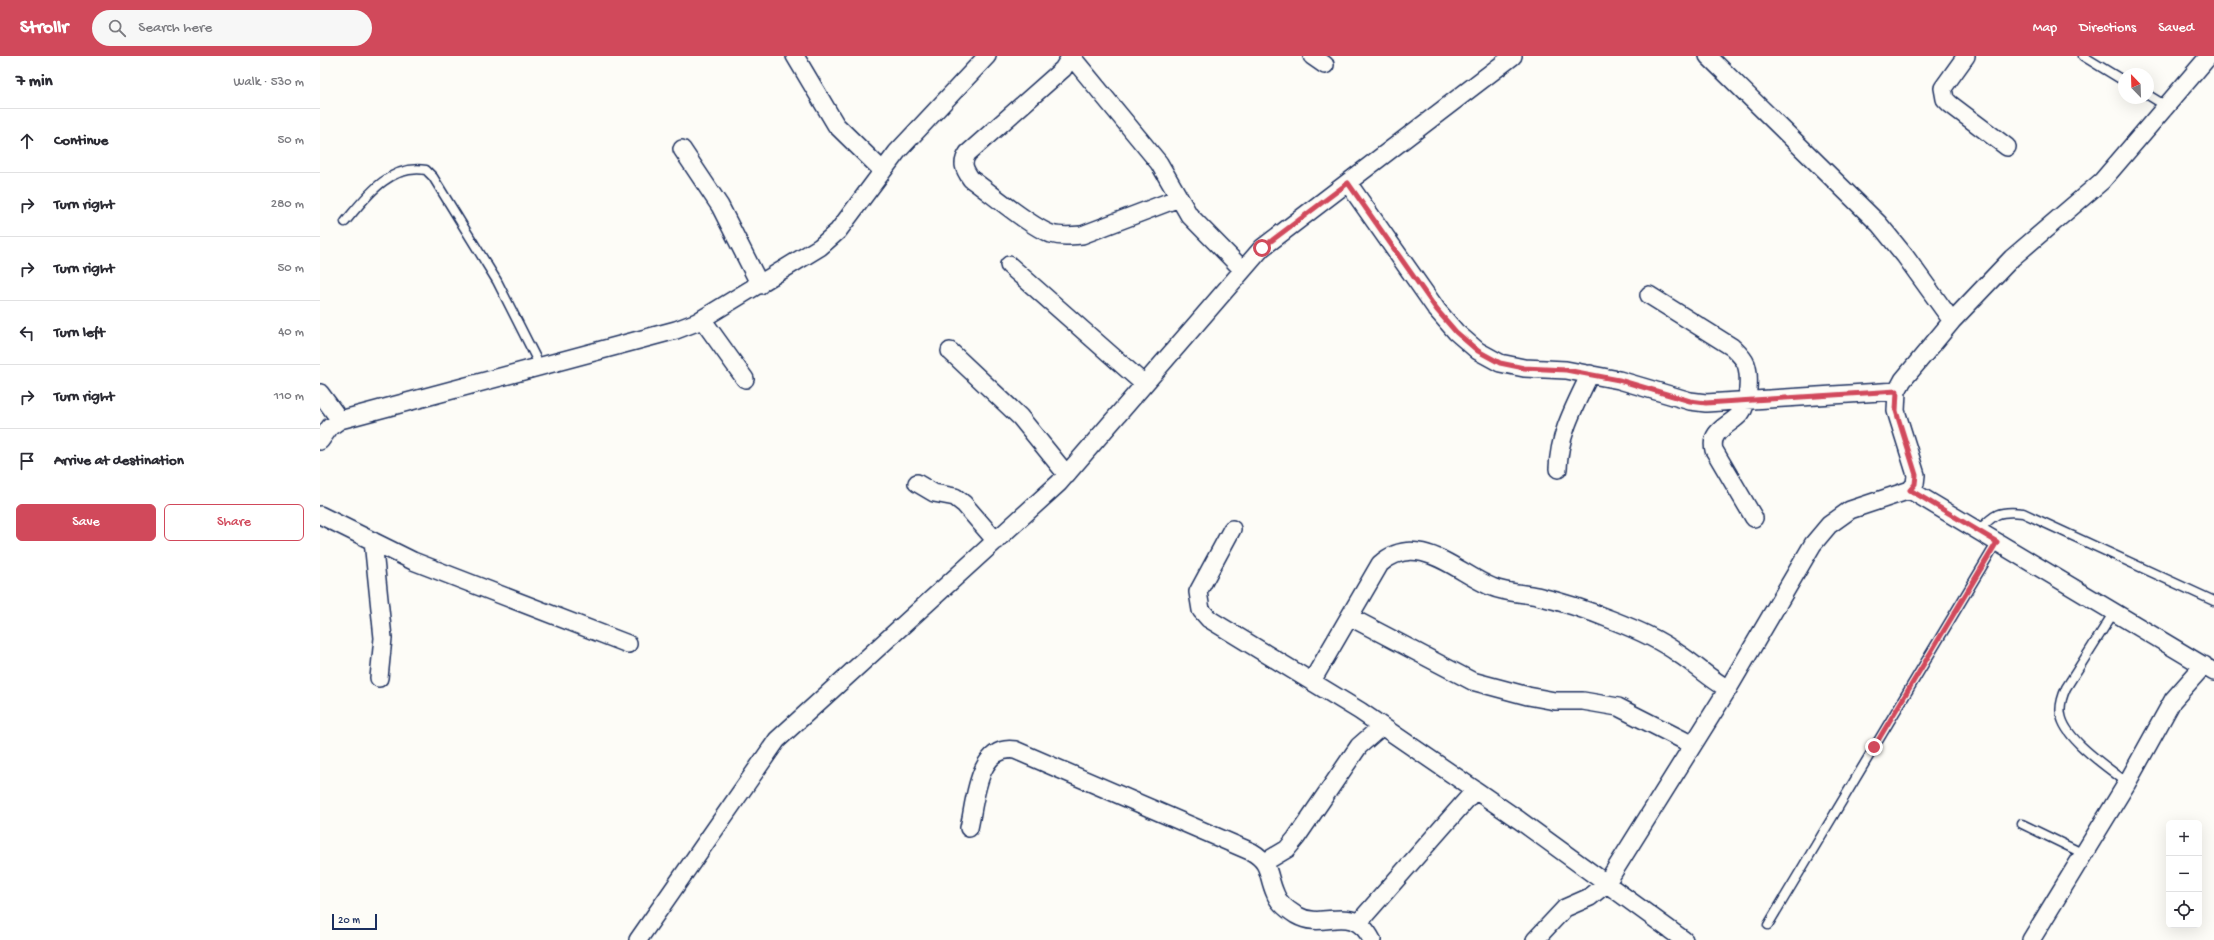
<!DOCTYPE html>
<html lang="en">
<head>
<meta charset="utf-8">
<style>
  body { margin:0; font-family:"Gochi Hand",sans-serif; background:#f7f7f7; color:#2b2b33 }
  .controls { position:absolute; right:12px; bottom:12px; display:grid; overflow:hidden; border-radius:6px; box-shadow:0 4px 16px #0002 }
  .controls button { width:36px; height:36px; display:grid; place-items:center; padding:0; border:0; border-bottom:1px solid #e1e1e2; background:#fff; color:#2b2b33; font:20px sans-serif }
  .compass { position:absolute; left:1798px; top:12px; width:36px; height:36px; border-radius:50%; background:#fff; box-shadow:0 4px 16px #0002; rotate:337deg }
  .scale { position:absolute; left:12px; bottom:10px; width:45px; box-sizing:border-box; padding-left:4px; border:2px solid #1b2f5e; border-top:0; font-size:11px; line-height:14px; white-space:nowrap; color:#1b2f5e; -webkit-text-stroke:3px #fdfcf7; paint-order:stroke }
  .stop { position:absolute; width:12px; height:12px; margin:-9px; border:3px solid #d1495b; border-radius:50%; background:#fff }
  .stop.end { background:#d1495b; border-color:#fff; box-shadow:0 1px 4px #0008 }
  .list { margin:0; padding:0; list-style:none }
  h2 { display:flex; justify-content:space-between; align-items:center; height:52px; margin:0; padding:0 16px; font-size:17px }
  h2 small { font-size:13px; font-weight:400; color:#7c7c81 }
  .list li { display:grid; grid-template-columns:26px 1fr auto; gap:12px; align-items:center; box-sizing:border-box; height:64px; padding:0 16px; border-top:1px solid #e1e1e2 }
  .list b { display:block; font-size:15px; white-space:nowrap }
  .list em { font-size:13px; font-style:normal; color:#7c7c81 }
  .actions { display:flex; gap:8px; padding:12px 16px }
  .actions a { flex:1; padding:9px 0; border:1px solid #d1495b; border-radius:6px; text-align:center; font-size:14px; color:#d1495b }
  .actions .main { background:#d1495b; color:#fff }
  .icon { flex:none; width:22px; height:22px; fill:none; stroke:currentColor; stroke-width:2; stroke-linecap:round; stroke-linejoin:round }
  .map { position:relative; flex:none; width:1894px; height:884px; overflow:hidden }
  header { display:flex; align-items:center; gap:24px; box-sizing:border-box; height:56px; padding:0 20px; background:#d1495b; color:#fff }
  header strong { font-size:19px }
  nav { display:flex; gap:22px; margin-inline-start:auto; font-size:14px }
  .search { width:280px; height:36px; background:#f7f7f7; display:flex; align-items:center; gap:10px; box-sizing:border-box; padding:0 14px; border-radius:22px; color:#7c7c81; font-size:15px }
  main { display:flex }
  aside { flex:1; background:#fff }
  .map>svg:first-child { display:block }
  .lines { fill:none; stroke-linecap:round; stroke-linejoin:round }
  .service-casing { stroke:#1b2f5e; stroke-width:11 }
  .minor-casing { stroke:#1b2f5e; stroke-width:20 }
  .service { stroke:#fdfcf7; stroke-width:8 }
  .minor { stroke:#fdfcf7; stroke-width:17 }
  .route { stroke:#d1495b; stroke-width:5 }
</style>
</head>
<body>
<header>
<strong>Strollr</strong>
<div class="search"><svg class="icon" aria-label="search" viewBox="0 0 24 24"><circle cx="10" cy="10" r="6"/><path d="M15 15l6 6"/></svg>Search here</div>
<nav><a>Map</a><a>Directions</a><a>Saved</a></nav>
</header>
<main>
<aside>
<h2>7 min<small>Walk · 530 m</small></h2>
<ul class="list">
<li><svg class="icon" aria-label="ahead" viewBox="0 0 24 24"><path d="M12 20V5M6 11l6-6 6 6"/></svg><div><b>Continue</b></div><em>50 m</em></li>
<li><svg class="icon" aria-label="right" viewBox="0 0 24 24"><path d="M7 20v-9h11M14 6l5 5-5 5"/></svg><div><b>Turn right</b></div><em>280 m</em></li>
<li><svg class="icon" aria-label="right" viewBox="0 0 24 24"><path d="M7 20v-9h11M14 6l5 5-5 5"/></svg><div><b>Turn right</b></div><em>50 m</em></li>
<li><svg class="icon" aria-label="left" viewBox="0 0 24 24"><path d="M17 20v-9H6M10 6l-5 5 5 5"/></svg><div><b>Turn left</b></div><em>40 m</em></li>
<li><svg class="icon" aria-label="right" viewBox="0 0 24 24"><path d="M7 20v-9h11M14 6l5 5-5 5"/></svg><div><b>Turn right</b></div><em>110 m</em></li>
<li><svg class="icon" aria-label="arrive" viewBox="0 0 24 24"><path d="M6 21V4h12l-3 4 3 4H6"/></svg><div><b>Arrive at destination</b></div></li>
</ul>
<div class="actions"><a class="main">Save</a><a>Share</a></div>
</aside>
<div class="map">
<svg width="1894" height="884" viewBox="0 0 1894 884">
  <rect width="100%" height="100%" fill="#fdfcf7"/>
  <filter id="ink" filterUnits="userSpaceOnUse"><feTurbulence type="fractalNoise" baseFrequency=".025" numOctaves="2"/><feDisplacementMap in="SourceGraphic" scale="8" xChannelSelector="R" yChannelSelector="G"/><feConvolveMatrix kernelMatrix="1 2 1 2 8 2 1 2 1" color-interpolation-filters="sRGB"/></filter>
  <g filter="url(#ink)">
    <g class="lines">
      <g class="service-casing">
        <path id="service" d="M1763,0L1804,25
          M1828,39L1846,50
          M25,166C46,141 69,108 106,114L113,121L177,225L220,310
          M1658,475C1674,458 1679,454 1703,457L1894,545
          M1794,556L1746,632C1742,641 1739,650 1741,659C1745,684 1788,711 1807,727
          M1702,768L1764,798
          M1448,869L1677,486"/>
      </g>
      <g class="minor-casing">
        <path id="minor" d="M475,0L516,69L563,115
          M751,0L743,13L648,97C641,107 644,113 651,123C671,137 709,170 731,178C741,181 751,180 762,179L859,142
          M751,0L839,107L869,159L922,213
          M992,0L1005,9
          M1388,0L1559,168L1585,200L1632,265
          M1646,0L1623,32L1625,43L1630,48L1687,91
          M362,93L400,150L440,229
          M1028,127L1117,254L1136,276L1158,295L1180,307L1204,312L1246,314L1299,324L1370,345L1386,347L1577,335
          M689,209L824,328
          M1329,239L1412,291C1417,296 1423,301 1426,308C1430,319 1429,347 1421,357C1410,370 1389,374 1394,394L1434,462
          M382,263L425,323
          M630,295L700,361L747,419
          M0,337L20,364L356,274L377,266L500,191L518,175L577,96L667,0
          M0,385L10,371L20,364
          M1238,413C1239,377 1255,350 1270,318
          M597,427L614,437L635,441L644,448L676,485
          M1590,434L1894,616
          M0,459L93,505L308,588
          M912,473L878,536L881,554L889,563L1040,655L1199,764L1364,884
          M53,485L63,582L59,622
          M1030,561L1152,625L1208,640L1235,645H1263L1298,651L1373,689
          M992,625L1060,508C1098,474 1137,517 1172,531C1186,537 1202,537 1217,540C1243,546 1267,554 1292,564C1315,573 1339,583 1359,598C1376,609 1390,623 1408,633
          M649,772C655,748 657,688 695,694L932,796C951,807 947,819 955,837C958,847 968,854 976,859C1005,876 1031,844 1052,884
          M945,806L967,793L976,782L1039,690L1062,670
          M1039,866L1155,734
          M318,884L457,684L739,427L942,192L1193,0
          M1215,884L1245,852L1270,841L1286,828L1408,633L1493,488L1509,469L1530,454L1590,434L1595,428L1596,419L1576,355L1577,335L1583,324L1632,265L1692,202L1782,125L1889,0
          M1711,884L1807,727L1853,644L1884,609"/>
      </g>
      <use href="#service" class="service"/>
      <use href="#minor" class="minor"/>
    </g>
  </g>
  <g class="lines" filter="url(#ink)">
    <path class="route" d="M942,192L1028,127L1117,254L1136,276L1158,295L1180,307L1204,312L1246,314L1299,324L1370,345L1386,347L1577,335L1576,355L1596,419L1595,428L1590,434L1677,486L1554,691"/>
  </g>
</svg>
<div class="controls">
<button>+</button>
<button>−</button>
<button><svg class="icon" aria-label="locate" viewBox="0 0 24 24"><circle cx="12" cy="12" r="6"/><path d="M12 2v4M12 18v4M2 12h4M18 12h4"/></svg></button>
</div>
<svg class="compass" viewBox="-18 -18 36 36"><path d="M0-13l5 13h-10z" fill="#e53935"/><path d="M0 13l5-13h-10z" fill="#7c7c81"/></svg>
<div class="scale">20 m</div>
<div class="stop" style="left:942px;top:192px"></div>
<div class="stop end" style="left:1554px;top:691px"></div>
</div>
</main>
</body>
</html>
